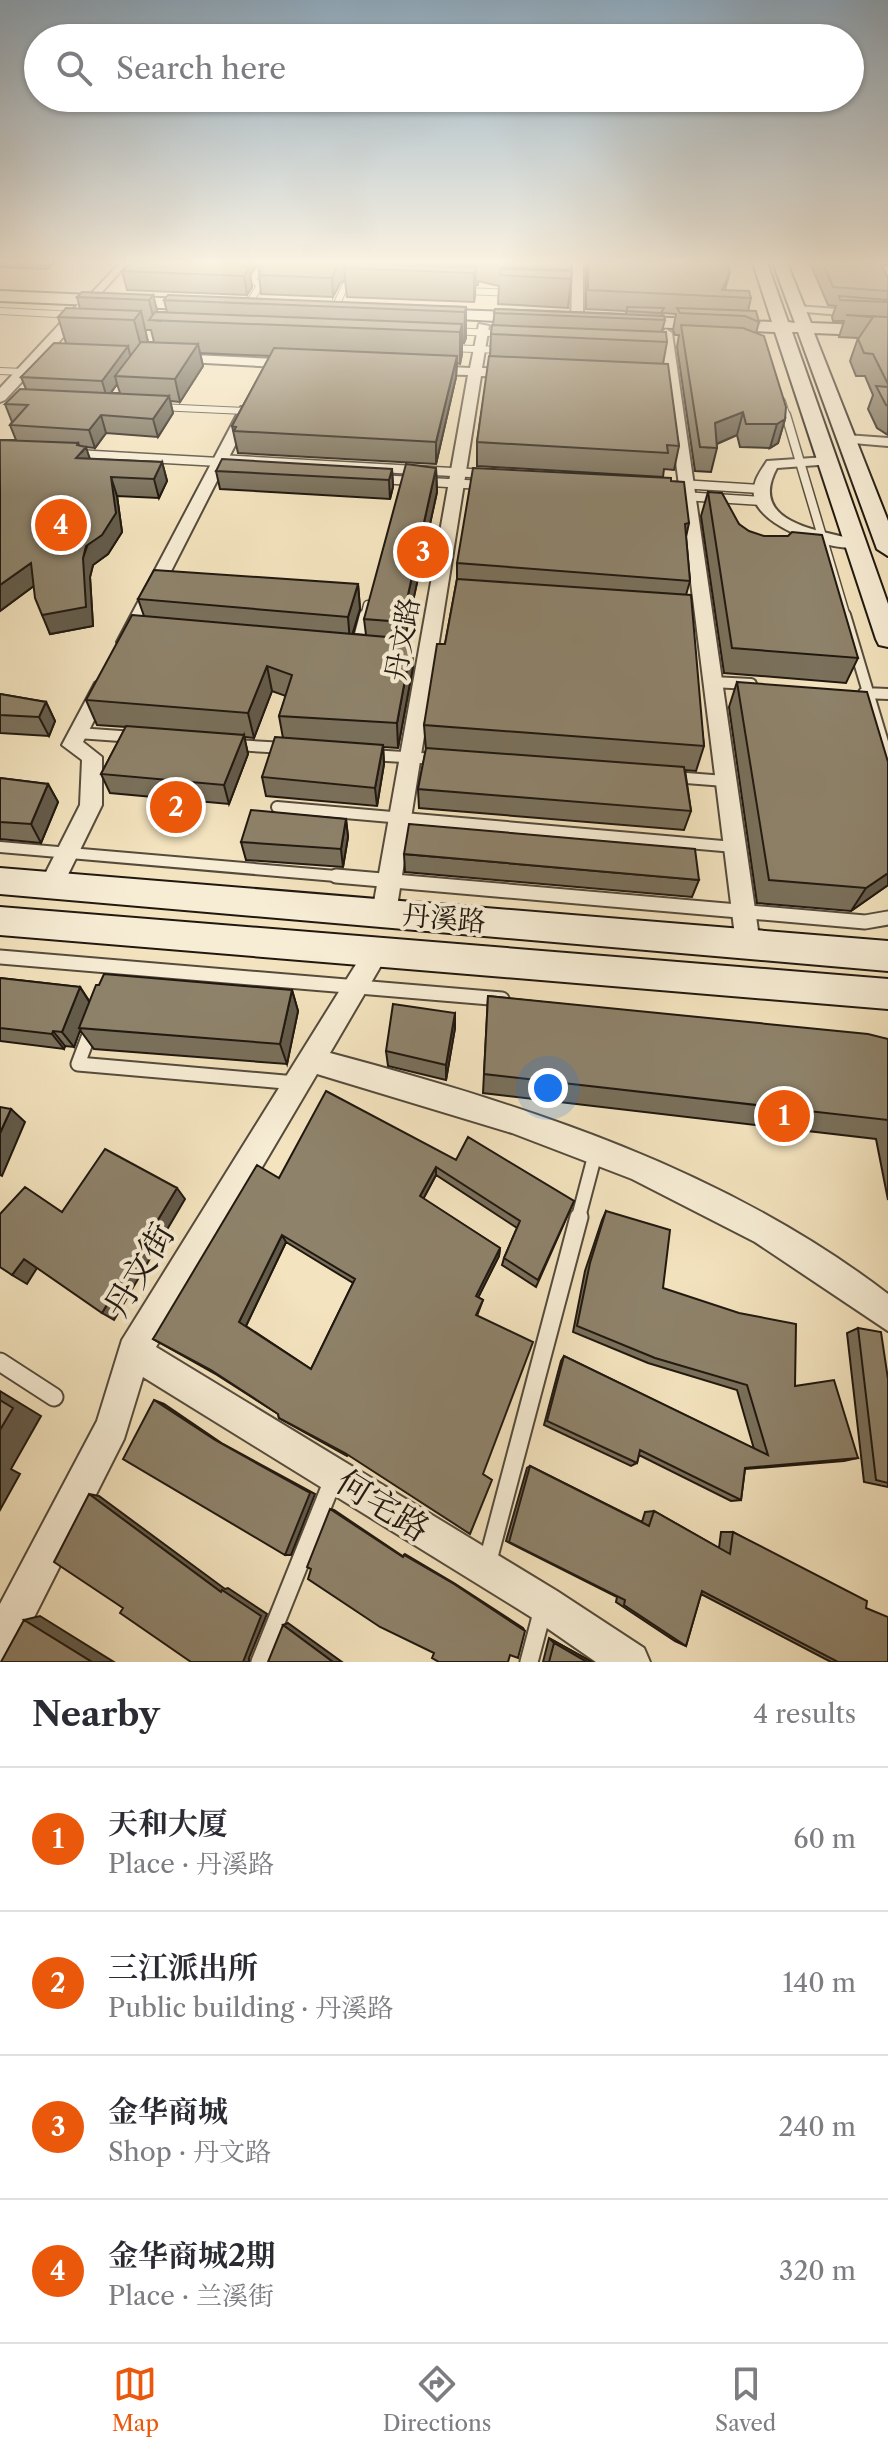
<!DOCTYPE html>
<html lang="en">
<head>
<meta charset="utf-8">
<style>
  body { margin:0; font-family:"Libre Caslon Text","Noto Serif SC",serif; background:#f7f7f7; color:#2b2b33 }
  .you { position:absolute; left:548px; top:1088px; width:28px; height:28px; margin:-20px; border:6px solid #fff; border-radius:50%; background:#1a73e8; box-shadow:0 0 0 12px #1a73e833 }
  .badge { display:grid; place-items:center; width:52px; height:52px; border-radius:50%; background:#ea580c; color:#fff; font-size:26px; font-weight:700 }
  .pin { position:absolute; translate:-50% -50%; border:4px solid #fff; box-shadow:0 2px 8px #0006 }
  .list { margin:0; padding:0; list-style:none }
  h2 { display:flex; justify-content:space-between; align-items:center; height:104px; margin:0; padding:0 32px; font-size:34px }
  h2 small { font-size:26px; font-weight:400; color:#7c7c81 }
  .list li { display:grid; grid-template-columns:52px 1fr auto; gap:24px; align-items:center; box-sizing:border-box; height:144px; padding:0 32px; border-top:2px solid #e1e1e2 }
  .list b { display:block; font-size:30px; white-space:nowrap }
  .list p { margin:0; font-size:26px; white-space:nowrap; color:#7c7c81 }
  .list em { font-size:26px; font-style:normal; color:#7c7c81 }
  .icon { flex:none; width:44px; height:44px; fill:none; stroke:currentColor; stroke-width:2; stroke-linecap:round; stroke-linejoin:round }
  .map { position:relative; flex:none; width:888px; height:1662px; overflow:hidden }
  .search { position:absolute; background:#fff; box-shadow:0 2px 6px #0004; left:24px; right:24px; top:24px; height:88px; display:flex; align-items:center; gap:20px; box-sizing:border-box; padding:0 28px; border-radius:44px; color:#7c7c81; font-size:30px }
  .sheet { height:680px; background:#fff }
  nav { display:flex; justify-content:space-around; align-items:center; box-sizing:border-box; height:112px; border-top:2px solid #e1e1e2; background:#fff; font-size:22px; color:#7c7c81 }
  nav a { display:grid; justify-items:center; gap:4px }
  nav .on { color:#ea580c }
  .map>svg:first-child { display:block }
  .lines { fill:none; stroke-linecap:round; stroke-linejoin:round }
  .service-far4-casing { stroke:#554b3c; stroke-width:8 }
  .service-far3-casing { stroke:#554b3c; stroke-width:11 }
  .service-far2-casing { stroke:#554b3c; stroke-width:14 }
  .service-far1-casing { stroke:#554b3c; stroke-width:17 }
  .service-casing { stroke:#554b3c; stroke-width:21 }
  .pedestrian-casing { stroke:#554b3c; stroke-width:4 }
  .minor-casing { stroke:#554b3c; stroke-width:4 }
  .tertiary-casing { stroke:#554b3c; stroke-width:4 }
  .secondary-casing { stroke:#201810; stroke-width:4 }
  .service-far4 { stroke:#f7edd5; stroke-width:6 }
  .service-far3 { stroke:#f7edd5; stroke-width:8 }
  .service-far2 { stroke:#f7edd5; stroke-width:10 }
  .service-far1 { stroke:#f7edd5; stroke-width:13 }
  .service { stroke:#f7edd5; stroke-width:17 }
  .pedestrian { fill:#f7edd5; fill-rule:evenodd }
  .minor { fill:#f7edd5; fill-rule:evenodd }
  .tertiary { fill:#f7edd5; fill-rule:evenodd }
  .secondary { fill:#f7edd5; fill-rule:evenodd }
  .wall { fill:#7a705b; stroke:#201810; stroke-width:2; fill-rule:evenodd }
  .shaded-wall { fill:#635b4a; stroke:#201810; stroke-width:2 }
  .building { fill:#8e826a; stroke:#201810; stroke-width:2; fill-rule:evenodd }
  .labels { text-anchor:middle; stroke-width:8; stroke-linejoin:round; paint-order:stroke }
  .street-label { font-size:28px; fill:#201810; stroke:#f7edd5 }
  .near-street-label { font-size:34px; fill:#201810; stroke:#f7edd5 }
</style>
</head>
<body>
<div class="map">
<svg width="888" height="1662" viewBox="0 0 888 1662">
  <rect width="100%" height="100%" fill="#f3e3be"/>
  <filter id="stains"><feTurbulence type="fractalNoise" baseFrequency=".0025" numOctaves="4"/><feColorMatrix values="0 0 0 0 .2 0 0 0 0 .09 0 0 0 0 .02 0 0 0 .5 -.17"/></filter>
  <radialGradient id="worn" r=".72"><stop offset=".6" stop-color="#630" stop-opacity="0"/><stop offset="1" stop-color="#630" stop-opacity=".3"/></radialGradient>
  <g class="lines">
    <g class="service-far4-casing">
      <path id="service-far4" d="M463,291L514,293
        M247,307L260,285L252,280L264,263
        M334,310L345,286L358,287
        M0,311L75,315
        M452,331L491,333
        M448,348L502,350
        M0,371L23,372
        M782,401L787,417
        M158,407L245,411"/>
    </g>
    <g class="service-far3-casing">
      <path id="service-far3" d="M786,415L846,617
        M76,454L219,462
        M220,459L488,474
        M379,479L482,485
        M681,484L760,489
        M683,496L762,501
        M365,617L368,605"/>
    </g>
    <g class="service-far2-casing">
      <path id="service-far2" d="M845,615L888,759
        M357,646L365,615
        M712,682L751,684
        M864,693L888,694
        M78,733L134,737
        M235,745L285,748
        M370,755L437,759
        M673,777L725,781
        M277,807L734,847
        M0,847L359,878"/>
    </g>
    <g class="service-far1-casing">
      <path id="service-far1" d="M336,876L865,922L888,918
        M0,957L502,999
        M92,1027L78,1064L296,1083
        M578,1219L596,1151"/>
    </g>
    <g class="service-casing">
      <path id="service" d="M0,1362L54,1397
        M487,1564L579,1217
        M260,1662L333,1480
        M529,1662L543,1609"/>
    </g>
    <g class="pedestrian-casing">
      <path id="pedestrian" d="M120,263H128L92,303H86V299Z"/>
    </g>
    <g class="minor-casing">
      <path id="minor" d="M573,263H583V319L577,322L571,319Z
        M798,306L888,313V319L794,311L792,309Z
        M479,324L489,326L482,368L515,369L521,373L515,377L481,376L396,913L392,920L384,923L376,920L372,913L468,375L429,374L423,370L429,366L470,368Z
        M666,329L672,333L760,944L757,951L748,954L739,951L736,944L660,333Z
        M173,354L295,360L301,364L295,368L169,361L167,358Z
        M241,407L253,410L135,642L132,646H120L117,642Z
        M846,435L888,438V446L841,442V436Z
        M827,457L832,458V464L777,468C746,525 824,531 862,541V547C835,553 757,527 754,496C752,482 760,472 767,461Z
        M104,677L113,683L83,742L102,757V805L59,893L51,895L43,893L39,886L80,805L82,760L62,745L95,683Z
        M377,941L386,945L389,952L330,1053C526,1105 725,1169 888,1294V1331L755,1242L632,1179L512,1133L317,1074L156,1347L557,1591L644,1648L650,1662H596L531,1617L143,1377L124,1439L14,1657L0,1662V1604L97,1421L122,1340L368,945Z"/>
    </g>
    <g class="tertiary-casing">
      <path id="tertiary" d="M87,299L92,300V306L5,400L0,402V388L82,300Z"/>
    </g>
    <g class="secondary-casing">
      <path id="secondary" d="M753,263H767L788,322L795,323L773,263H787L811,323L888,326V336L814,333L888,521V556L877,549L798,332H792L888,604V647L879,645L876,639L775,332L622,326L614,321L622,316L772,322Z
        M0,291L207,300L215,305L207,310L0,301Z
        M426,309L534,313L542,318L534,323L421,317V311Z
        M0,868L888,941V971L0,894Z
        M0,907L888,979V1009L0,935Z"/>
    </g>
    <use href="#service-far4" class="service-far4"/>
    <use href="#service-far3" class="service-far3"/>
    <use href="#service-far2" class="service-far2"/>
    <use href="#service-far1" class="service-far1"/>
    <use href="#service" class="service"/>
    <use href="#pedestrian" class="pedestrian"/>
    <use href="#minor" class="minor"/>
    <use href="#tertiary" class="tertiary"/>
    <use href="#secondary" class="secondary"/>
  </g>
  <path class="wall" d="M0,263H54L47,269L0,267Z
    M130,263H571V279L568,308L498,304L499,286L478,281V285H475L474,302L347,297L345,280L340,283L333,297L261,294L258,263L250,274L252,287L247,295L127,290L122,271Z
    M586,263H727L730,272L725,290L751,298L748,311L759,322L756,333L785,419L778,443L770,448L740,447L737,435L717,444V448L711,472L695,471L677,347L679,335H675L673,330L676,314L663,313L662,316L665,320L662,331L667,342L663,364L679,446L674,470L664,469L663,477L477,466V442L490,356L491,334L493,325L495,309L626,314V311L586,309Z
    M810,263H888L882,267L888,278V435L877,428L868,409L873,395L865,376H856L850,361L858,338L839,337L844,321H833L832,317L836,306L828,305Z
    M153,295L157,312H167L164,300L466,307V338L464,343L462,342V354L460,364L457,363L456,377L436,464L238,453L232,426L270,356L200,353L203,366L180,402L170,401L173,413L158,437L106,433L95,448L85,447L90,459L162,462L167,481L159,498L117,496L122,532L108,554L93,565L90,577L93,626L50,634L34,586L0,611V440H16L10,425L12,422L5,404L26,389L21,377L66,343L58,317L80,309L77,297ZM145,330H151L154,342H148ZM117,384L120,393H111Z
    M436,468L437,492L404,641L413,667L398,748L383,747L384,764L377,806L266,796L262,777L283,738L279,716L286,696L272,691L254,738L244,737L248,754L229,804L110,793L101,774L126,727L97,725L86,700L144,616L138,599L358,584L360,609L353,634L366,635L364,619Z
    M392,469L393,487L390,499L220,489L216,471Z
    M671,481L689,523L686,537L690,581L686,595L704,746L696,771L685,770L691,811L684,830L419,808L418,789L426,750L424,725L445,644L457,579V563Z
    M708,492L739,524L858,658L846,683L724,673L701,516Z
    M737,682L888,762V885L851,911L757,903L729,707Z
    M0,694L46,702L55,721L49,736L0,733Z
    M0,778L48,784L58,802L41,843L0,839Z
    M346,819L348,837L343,867L246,860L241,842Z
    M404,854L699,880L692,897L405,872Z
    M0,978L80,987L90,1002L292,990L298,1011L287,1064L94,1049L80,1030L74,1047L65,1046L64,1049L0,1041Z
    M488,996L888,1039V1200L876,1139L483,1093Z
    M455,1013V1028L446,1080L388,1066L386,1051Z
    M456,1160L574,1201L536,1287L502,1265L504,1258L517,1228L436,1175L423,1199L500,1248L499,1256L478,1297L483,1300L477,1316L347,1456L284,1421L279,1418L278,1414L217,1375L153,1339L279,1178ZM286,1242L353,1283L311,1369L246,1326Z
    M606,1211L663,1288L795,1386L858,1458L844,1461L745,1469L741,1500L731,1501L639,1455L637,1463L631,1466L544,1425L561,1361L564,1356L754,1449L737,1390L648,1363L573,1332L585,1271L602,1220Z
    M858,1328L888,1379V1487L864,1482L847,1333Z
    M530,1466L642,1522L645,1512L654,1511L719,1548L721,1532H733L866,1608L888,1662H831L701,1594L686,1646L675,1641L616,1602L617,1597L506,1541L527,1468Z
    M549,1638L592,1662H543Z"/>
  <path class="shaded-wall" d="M45,263H54L47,269Z
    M244,263H258L250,274L252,287L247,295L244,276Z
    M341,263H344L345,280L340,283L333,297L332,278L338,264Z
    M874,263H888V264L870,274Z
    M476,268L475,297L474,302V273Z
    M153,295L160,321L154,320L149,300Z
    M466,307V338L464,343L465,312Z
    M141,311L148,342L142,350L134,320Z
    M462,324V354L460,364V332Z
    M198,344L203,366L180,402L175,379Z
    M128,346L132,363L115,376L117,384L107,398L102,381Z
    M457,356L456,377L436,464V442Z
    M169,396L173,413L158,437L153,419Z
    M743,412L737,435L709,447L715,423Z
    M101,415L106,433L95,448L89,430Z
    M785,419L778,443L770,448L777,424Z
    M78,443L82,452L86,447L92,466L76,458L77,445Z
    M162,462L167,481L159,498L154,479Z
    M436,468L437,492L403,647L402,622Z
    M392,469L393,487L390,499L389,480Z
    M111,477L117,496L122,532L108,554L93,565L90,577L93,626L50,634L42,615L83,558Z
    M31,563L39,582L0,611V585Z
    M358,584L360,609L350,642L348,617Z
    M412,642L413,667L398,748L397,723Z
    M267,666L272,691L254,738L248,713Z
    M46,702L55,721L49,736L39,717Z
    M244,735L248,754L229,804L224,785Z
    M383,745L384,764L377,806L375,788Z
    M48,784L58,802L41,843L31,824Z
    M346,819L348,837L343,867L341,849Z
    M888,873V885L851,911L866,888Z
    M80,987L90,1003L74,1047L62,1032Z
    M292,990L298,1011L287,1064L280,1044Z
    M455,1013V1028L446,1080V1065Z
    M53,1031L65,1046L64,1049L52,1034Z
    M11,1109L25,1122L2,1176L0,1175V1133Z
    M436,1167V1175L420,1205V1196Z
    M177,1188L185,1199L114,1320L102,1313Z
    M282,1235L286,1242L245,1328L239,1322Z
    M500,1248L499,1256L476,1302V1296Z
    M24,1259L37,1268L27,1284L12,1275Z
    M0,1391L41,1416L11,1469L20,1474L0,1510Z
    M154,1400L164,1404L223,1444L315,1494L291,1555H285L215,1440Z
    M89,1494L99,1496L225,1589L228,1588L267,1614L249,1658V1662H243L221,1592Z
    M330,1509L334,1510L404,1557H403Z
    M405,1554L454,1583L523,1628L525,1631L404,1555Z
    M40,1616L114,1662H92L24,1620Z
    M288,1623L342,1662H333L283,1625Z
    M549,1638L592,1662H587L554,1643Z"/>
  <path class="building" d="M130,263H244V265L249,268L244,276L122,271Z
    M261,263H341L338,264L332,278L259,275L263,266Z
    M347,263L476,268L474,273L344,268Z
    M380,263H479L478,266Z
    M481,263H571V270L502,267Z
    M588,263H727L730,272L722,290L749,291L751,298L588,290Z
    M823,263H880L888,278V291L833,287Z
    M501,269L572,271L571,279L500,275Z
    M82,292L153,295L149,300L77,297Z
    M168,295L466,307L465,312L164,300Z
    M839,296L888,300V302L840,300Z
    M627,307L664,308L661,313L627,311Z
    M66,308L141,311L134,320L58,317Z
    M677,308L756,311L759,322L745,316L680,313Z
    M495,309L664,316L665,320L494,313Z
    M155,312L462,324L460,332L149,320Z
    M846,315L888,317V384L873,354L864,353L858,339L873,317Z
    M492,325L666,332L667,342L491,334Z
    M681,325L743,328L764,336L786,407L785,419L777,424H746L743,412L715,423L717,448L700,447Z
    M141,342L198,344L175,379L115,376Z
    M54,343L128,346L102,381L21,377Z
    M274,348L457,356L436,442L234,431L236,427L232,426Z
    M489,356L668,364L679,446L667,445L668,453L477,442Z
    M876,386L888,387V406L886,405Z
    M20,389L169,396L153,419L101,415L89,430L10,425L28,405L5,404Z
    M0,440L78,443L77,445L86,447L76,458L162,462L154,479L111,477L116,513L102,535L86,546L83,558L86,607L42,615L35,598L31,563L0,585Z
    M222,459L392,469L389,480L216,471Z
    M406,464L436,468L402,622L364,619Z
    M473,468L671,478V481L684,482L689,523L685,524L690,581L457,563Z
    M708,492L722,493L739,524L749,531L764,536H788L792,532L822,535L858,658L732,648Z
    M154,570L358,584L348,617L138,599Z
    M457,579L691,595L704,746L424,725L437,644H445Z
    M132,615L398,638V641L412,642L397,723L279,716L292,675L267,666L248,713L86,700Z
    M737,682L867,692L888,762V873L866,888L769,880Z
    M0,694L46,702L39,717L0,715Z
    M126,726L244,735L224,785L101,774Z
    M275,737L383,745L375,788L262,777Z
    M426,748L684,767L691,811L418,789Z
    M0,778L48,784L31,824L0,822Z
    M251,810L346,819L341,849L241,842Z
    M409,824L695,849L699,880L404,854Z
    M104,974L292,990L280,1044L79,1028L96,985H99Z
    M0,978L80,987L62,1032L53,1031L52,1034L0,1028Z
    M488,996L868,1034L888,1039V1120L484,1074Z
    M393,1004L455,1013L446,1065L386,1051Z
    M326,1091L456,1160L468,1137L574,1201L538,1280L504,1258L520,1221L436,1167L420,1196L500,1248L476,1296L483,1300L476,1315L533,1342L483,1474L492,1480L470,1534L345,1453L279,1418L278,1414L211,1370L153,1339L257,1165L279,1178ZM282,1235L355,1279L311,1369L239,1322Z
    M0,1107L11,1109L0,1133Z
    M105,1149L177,1188L102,1313L24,1259L12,1275L0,1267V1214L25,1187L62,1212Z
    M606,1211L670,1230L663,1288L739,1313L796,1324L795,1386L834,1380L858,1458L745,1468L741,1500L640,1450L637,1463L547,1421L564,1356L768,1455L747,1385L655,1358L577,1326L590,1263Z
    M858,1328L881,1332L888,1379V1483L876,1480Z
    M0,1400L13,1408L0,1430Z
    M154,1400L215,1440L310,1493L285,1555L123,1459Z
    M530,1466L649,1526L654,1511L730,1554L733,1532L867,1601L866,1608L888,1617V1662H838L702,1591L686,1646L624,1605L625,1600L509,1542Z
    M89,1494L221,1592L222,1590L261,1616L243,1662H191L120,1613L123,1608L54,1562Z
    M330,1509L403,1557L404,1555L454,1584L525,1631L518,1658L510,1655L508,1662H439L432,1658L434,1653L380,1627L308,1579L311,1569L307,1567Z
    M24,1620L92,1662H1Z
    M283,1625L333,1662H268Z
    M554,1643L587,1662H549Z"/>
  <linearGradient id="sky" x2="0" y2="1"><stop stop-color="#8fabc0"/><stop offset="0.53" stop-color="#faf2e2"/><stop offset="1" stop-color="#faf2e2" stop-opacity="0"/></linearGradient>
  <rect width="888" height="495" fill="url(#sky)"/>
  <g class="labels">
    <g class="street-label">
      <text transform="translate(402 639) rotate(-80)" y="10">丹文路</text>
      <text transform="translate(444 918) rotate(5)" y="10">丹溪路</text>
    </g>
    <g class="near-street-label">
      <text transform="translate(139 1270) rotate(-59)" y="12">丹文街</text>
      <text transform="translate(383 1505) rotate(32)" y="12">何宅路</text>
    </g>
  </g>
  <rect width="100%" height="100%" filter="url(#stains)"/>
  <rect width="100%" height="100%" fill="url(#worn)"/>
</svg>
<div class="you"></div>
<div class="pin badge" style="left:784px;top:1116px">1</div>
<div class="pin badge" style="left:176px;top:807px">2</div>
<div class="pin badge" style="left:423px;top:552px">3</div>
<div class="pin badge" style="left:61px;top:525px">4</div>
<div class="search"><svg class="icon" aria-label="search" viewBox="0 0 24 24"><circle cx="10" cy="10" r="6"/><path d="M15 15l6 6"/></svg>Search here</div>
</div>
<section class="sheet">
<h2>Nearby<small>4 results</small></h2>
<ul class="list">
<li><span class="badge">1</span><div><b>天和大厦</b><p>Place · 丹溪路</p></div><em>60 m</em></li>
<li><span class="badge">2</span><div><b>三江派出所</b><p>Public building · 丹溪路</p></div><em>140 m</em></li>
<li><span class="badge">3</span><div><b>金华商城</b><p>Shop · 丹文路</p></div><em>240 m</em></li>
<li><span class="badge">4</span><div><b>金华商城2期</b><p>Place · 兰溪街</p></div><em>320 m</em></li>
</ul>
</section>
<nav>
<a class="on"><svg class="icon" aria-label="map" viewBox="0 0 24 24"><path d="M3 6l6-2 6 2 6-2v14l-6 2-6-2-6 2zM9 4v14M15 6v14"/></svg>Map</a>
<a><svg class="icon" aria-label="directions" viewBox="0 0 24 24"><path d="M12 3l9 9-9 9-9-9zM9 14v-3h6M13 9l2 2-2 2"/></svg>Directions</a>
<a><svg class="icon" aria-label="saved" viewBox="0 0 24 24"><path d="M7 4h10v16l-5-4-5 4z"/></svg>Saved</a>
</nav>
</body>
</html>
